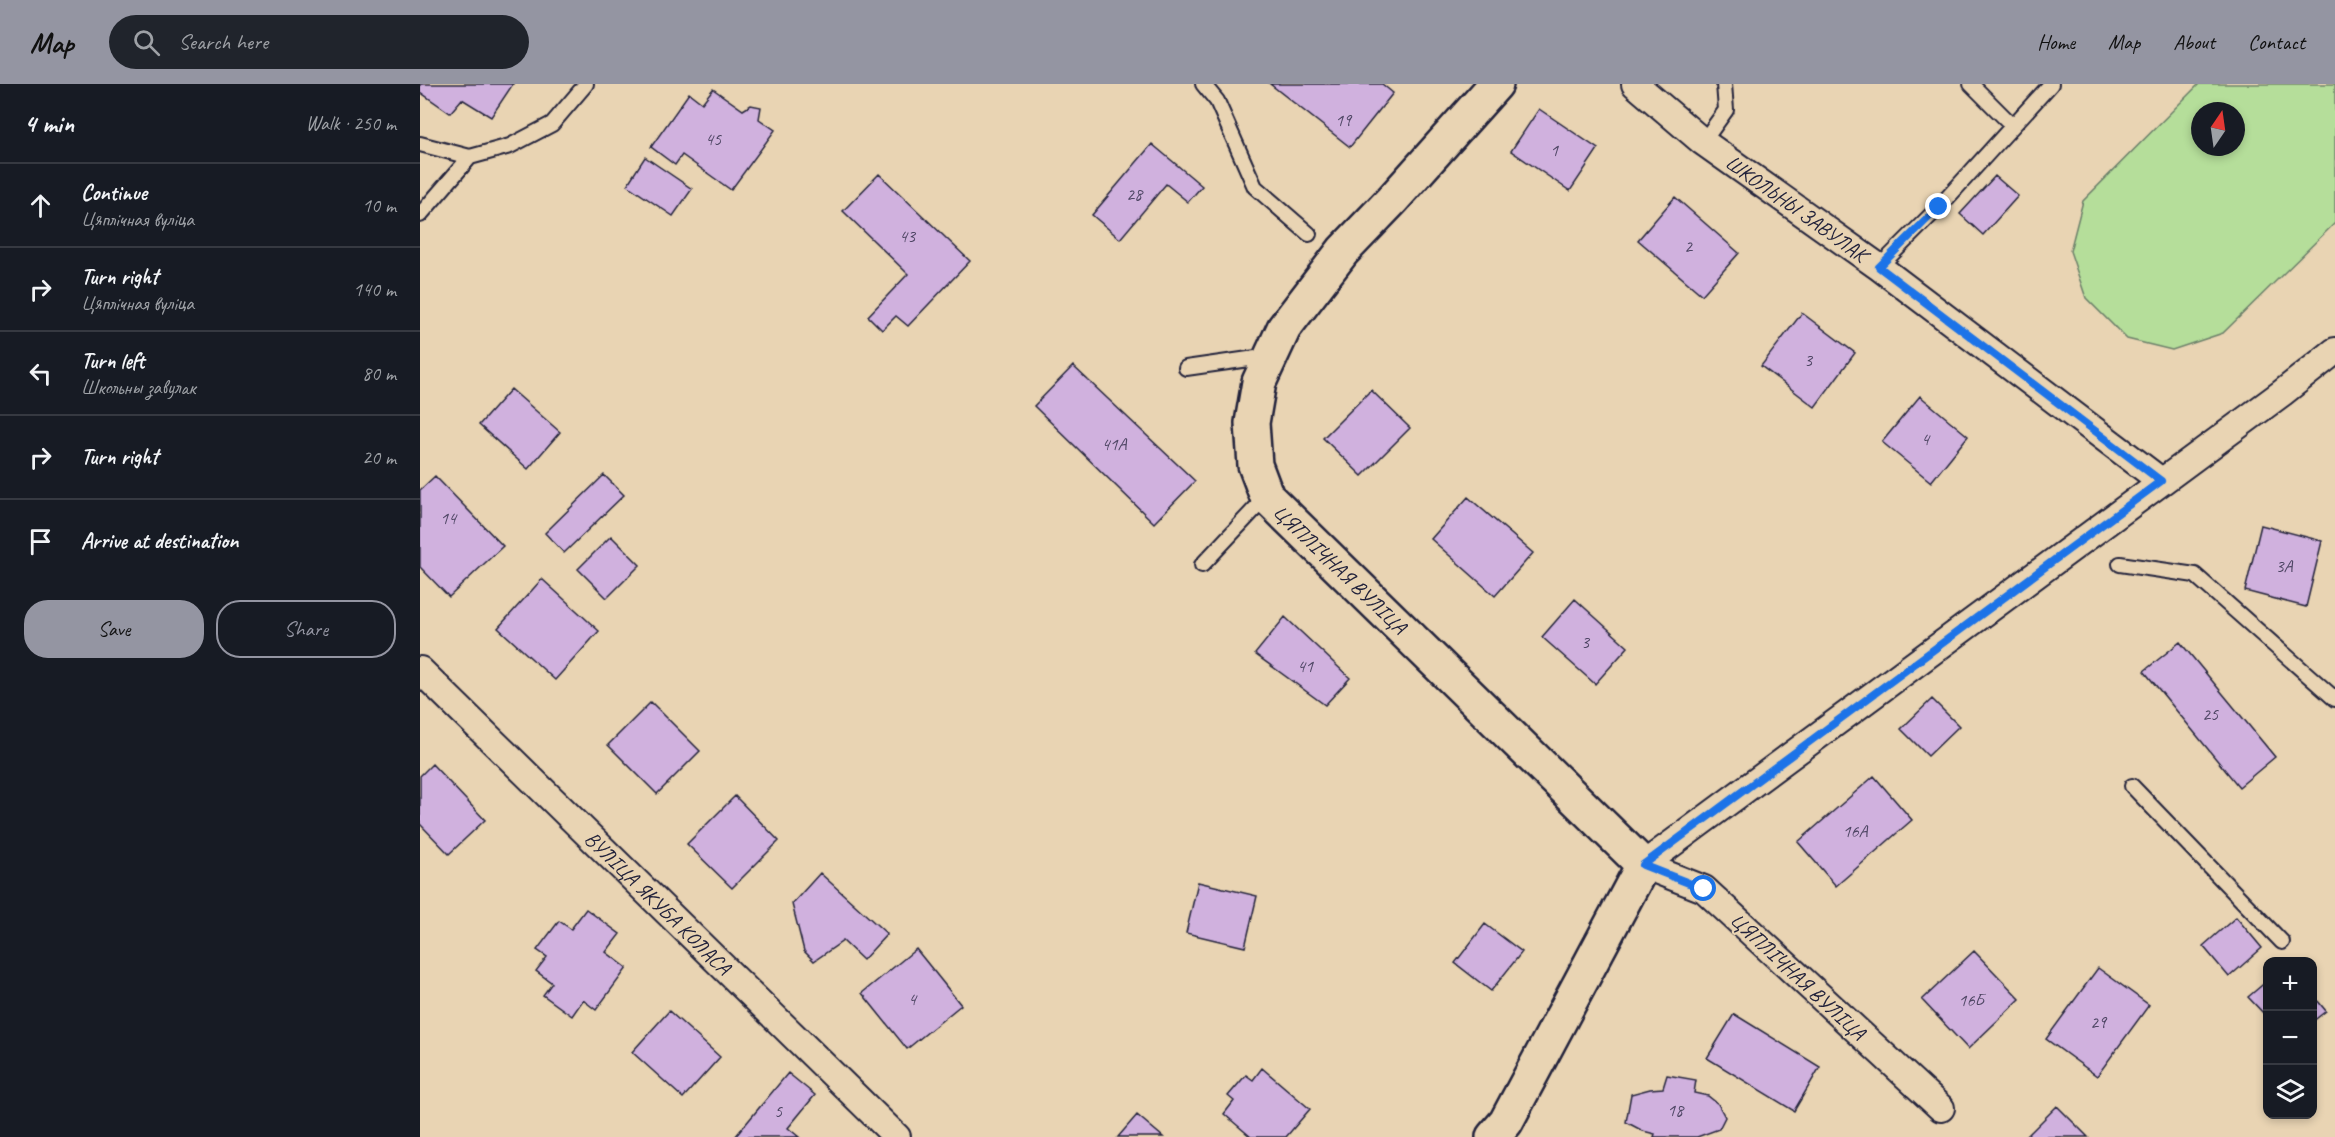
<!DOCTYPE html>
<html lang="en">
<head>
<meta charset="utf-8">
<style>
  body { margin:0; font-family:Caveat,sans-serif; background:#20242c; color:#f1f3f6 }
  .controls { position:absolute; right:18px; bottom:18px; display:grid; overflow:hidden; border-radius:12px; box-shadow:0 3px 9px #0003 }
  .controls button { width:54px; height:54px; display:grid; place-items:center; padding:0; border:0; border-bottom:2px solid #363941; background:#171b24; color:#f1f3f6; font:30px sans-serif }
  .compass { position:absolute; left:1771px; top:18px; width:54px; height:54px; border-radius:50%; background:#171b24; box-shadow:0 3px 9px #0003; rotate:13deg }
  .stop { position:absolute; width:18px; height:18px; margin:-14px; border:4px solid #1a73e8; border-radius:50%; background:#fff }
  .stop.end { background:#1a73e8; border-color:#fff; box-shadow:0 2px 6px #0008 }
  .list { margin:0; padding:0; list-style:none }
  h2 { display:flex; justify-content:space-between; align-items:center; height:78px; margin:0; padding:0 24px; font-size:26px }
  h2 small { font-size:20px; font-weight:400; color:#9ea1a6 }
  .list li { display:grid; grid-template-columns:39px 1fr auto; gap:18px; align-items:center; box-sizing:border-box; height:84px; padding:0 24px; border-top:2px solid #363941 }
  .list b { display:block; font-size:22px; white-space:nowrap }
  .list p { margin:0; font-size:20px; white-space:nowrap; color:#9ea1a6 }
  .list em { font-size:20px; font-style:normal; color:#9ea1a6 }
  .actions { display:flex; gap:12px; padding:18px 24px }
  .actions a { flex:1; padding:14px 0; border:2px solid #9495a2; border-radius:24px; text-align:center; font-size:21px; color:#9495a2 }
  .actions .main { background:#9495a2; color:#111 }
  .icon { flex:none; width:33px; height:33px; fill:none; stroke:currentColor; stroke-width:2; stroke-linecap:round; stroke-linejoin:round }
  .map { position:relative; flex:none; width:1915px; height:1053px; overflow:hidden }
  header { display:flex; align-items:center; gap:36px; box-sizing:border-box; height:84px; padding:0 30px; background:#9495a2; color:#111 }
  header strong { font-size:28px }
  nav { display:flex; gap:33px; margin-inline-start:auto; font-size:21px }
  .search { width:420px; height:54px; background:#20242c; display:flex; align-items:center; gap:15px; box-sizing:border-box; padding:0 21px; border-radius:33px; color:#9ea1a6; font-size:22px }
  main { display:flex }
  aside { flex:1; background:#171b24 }
  .map>svg:first-child { display:block }
  .green { fill:#b5de9a; stroke:#6c806a; stroke-width:1.5; fill-rule:evenodd }
  .building { fill:#d0b1de; stroke:#22223b; stroke-width:1.5 }
  .lines { fill:none; stroke-linecap:round; stroke-linejoin:round }
  .lane-casing { stroke:#22223b; stroke-width:18 }
  .street-casing { stroke:#22223b; stroke-width:30 }
  .secondary-casing { stroke:#22223b; stroke-width:38 }
  .lane { stroke:#e9d4b3; stroke-width:14 }
  .street { stroke:#e9d4b3; stroke-width:26 }
  .secondary { stroke:#e9d4b3; stroke-width:33 }
  .route { stroke:#1a73e8; stroke-width:8 }
  .labels { text-anchor:middle; stroke-width:4.5; stroke-linejoin:round; paint-order:stroke }
  .number-label { font-size:18px; fill:#4e4664 }
  .street-label { font-size:21px; fill:#22223b; stroke:#e9d4b3 }
</style>
</head>
<body>
<header>
<strong>Map</strong>
<div class="search"><svg class="icon" aria-label="search" viewBox="0 0 24 24"><circle cx="10" cy="10" r="6"/><path d="M15 15l6 6"/></svg>Search here</div>
<nav><a>Home</a><a>Map</a><a>About</a><a>Contact</a></nav>
</header>
<main>
<aside>
<h2>4 min<small>Walk · 250 m</small></h2>
<ul class="list">
<li><svg class="icon" aria-label="ahead" viewBox="0 0 24 24"><path d="M12 20V5M6 11l6-6 6 6"/></svg><div><b>Continue</b><p>Цяплічная вуліца</p></div><em>10 m</em></li>
<li><svg class="icon" aria-label="right" viewBox="0 0 24 24"><path d="M7 20v-9h11M14 6l5 5-5 5"/></svg><div><b>Turn right</b><p>Цяплічная вуліца</p></div><em>140 m</em></li>
<li><svg class="icon" aria-label="left" viewBox="0 0 24 24"><path d="M17 20v-9H6M10 6l-5 5 5 5"/></svg><div><b>Turn left</b><p>Школьны завулак</p></div><em>80 m</em></li>
<li><svg class="icon" aria-label="right" viewBox="0 0 24 24"><path d="M7 20v-9h11M14 6l5 5-5 5"/></svg><div><b>Turn right</b></div><em>20 m</em></li>
<li><svg class="icon" aria-label="arrive" viewBox="0 0 24 24"><path d="M6 21V4h12l-3 4 3 4H6"/></svg><div><b>Arrive at destination</b></div></li>
</ul>
<div class="actions"><a class="main">Save</a><a>Share</a></div>
</aside>
<div class="map">
<svg width="1915" height="1053" viewBox="0 0 1915 1053">
  <rect width="100%" height="100%" fill="#e9d4b3"/>
  <filter id="ink" filterUnits="userSpaceOnUse"><feTurbulence type="fractalNoise" baseFrequency=".0167" numOctaves="2"/><feDisplacementMap in="SourceGraphic" scale="12" xChannelSelector="R" yChannelSelector="G"/><feConvolveMatrix kernelMatrix="1 2 1 2 8 2 1 2 1" color-interpolation-filters="sRGB"/></filter>
  <g filter="url(#ink)">
    <path class="green" d="M1779,0H1915V139L1803,249L1752,266L1707,255L1666,214L1650,167L1663,117ZM1780,27H1816V63H1780Z"/>
    <path class="building" d="M0,0H93L71,33L42,15L30,29L0,8Z
      M850,0H962L973,9L930,63Z
      M293,5L323,26L331,21L341,23L339,35L355,46L311,106L262,71L255,81L231,63L269,9L282,19Z
      M1119,25L1178,65L1150,107L1091,67Z
      M732,60L782,102L768,118L746,100L700,155L672,131Z
      M225,73L272,105L253,132L207,101Z
      M459,90L550,177L488,242L476,232L462,246L448,232L488,190L423,127Z
      M1575,92L1598,112L1563,151L1540,130Z
      M1255,113L1319,169L1282,211L1218,156Z
      M1382,229L1435,269L1395,323L1341,282Z
      M653,282L775,397L734,439L614,322Z
      M91,305L140,348L108,385L59,341Z
      M951,306L990,344L942,392L903,354Z
      M1500,312L1548,352L1511,398L1462,358Z
      M184,391L204,411L144,469L125,449Z
      M15,392L83,462L29,513L0,483V406Z
      M1048,413L1113,469L1075,512L1011,455Z
      M1841,441L1902,457L1886,523L1825,507Z
      M191,452L220,481L187,514L158,485Z
      M122,495L179,547L135,596L78,544Z
      M1155,515L1208,563L1175,600L1122,553Z
      M865,533L930,594L905,621L835,570Z
      M1760,558L1855,673L1819,703L1724,587Z
      M1512,615L1539,642L1508,672L1481,645Z
      M231,618L280,667L237,710L188,661Z
      M12,680L65,736L29,770L0,740V692Z
      M1454,692L1492,736L1416,802L1378,758Z
      M315,712L359,757L312,804L267,760Z
      M400,789L467,850L443,876L423,857L394,877L384,867L372,820Z
      M778,798L837,812L825,863L766,849Z
      M166,825L200,850L186,868L207,884L176,926L163,916L152,932L123,911L132,899L116,887L127,873L117,866L139,837L151,845Z
      M1816,833L1842,864L1809,893L1783,862Z
      M1065,840L1102,868L1071,907L1035,879Z
      M496,865L541,921L487,965L442,909Z
      M1554,867L1600,915L1548,965L1502,916Z
      M1678,884L1729,921L1677,992L1626,955Z
      M1848,896V934L1828,913Z
      M1892,910L1906,927L1892,938Z
      M249,927L300,973L263,1014L212,968Z
      M1314,930L1400,983L1374,1027L1287,974Z
      M842,984L890,1025L866,1053H831L804,1030L814,1017L808,1012L826,991L833,996Z
      M368,989L395,1011L368,1044L379,1053H315Z
      M1247,991L1276,996L1274,1009L1288,1012L1298,1020L1305,1033L1299,1045L1277,1053H1234L1235,1050L1223,1047L1206,1038L1211,1010L1230,1005L1243,1004Z
      M1637,1022L1668,1053H1606Z
      M717,1031L743,1053H698Z"/>
    <g class="lines">
      <g class="lane-casing">
        <path id="lane" d="M783,0L797,17L835,103L889,150
          M1551,0L1592,41
          M1283,58L1306,26L1304,0
          M0,60L50,73L90,62L132,40L166,0
          M0,131L50,73
          M1459,183L1519,123L1631,0
          M766,284L850,272
          M1700,480L1775,491L1915,615
          M782,481L846,413
          M1712,702L1862,858"/>
      </g>
      <g class="street-casing">
        <g id="street">
          <path id="s1" d="M1215,0L1283,58L1459,183L1741,397"/>
          <path id="s2" d="M0,586L477,1053"/>
          <path d="M1521,1024L1284,805L1223,781L1862,309L1915,267"/>
        </g>
      </g>
      <g class="secondary-casing">
        <path id="secondary" d="M1073,1053L1086,1038L1223,781L847,413L835,381L832,339L839,298L864,244L923,167L973,115L1076,0"/>
      </g>
      <use href="#lane" class="lane"/>
      <use href="#street" class="street"/>
      <use href="#secondary" class="secondary"/>
    </g>
  </g>
  <g class="lines" filter="url(#ink)">
    <path class="route" d="M1284,805L1223,781L1741,397L1459,183L1519,123"/>
  </g>
  <g class="labels">
    <g class="number-label">
      <text x="923" y="42">19</text>
      <text x="293" y="61">45</text>
      <text x="1134" y="72">1</text>
      <text x="714" y="116">28</text>
      <text x="487" y="158">43</text>
      <text x="1268" y="168">2</text>
      <text x="1388" y="282">3</text>
      <text x="1505" y="361">4</text>
      <text x="694" y="366">41А</text>
      <text x="28" y="440">14</text>
      <text x="1864" y="488">3А</text>
      <text x="1165" y="564">3</text>
      <text x="885" y="588">41</text>
      <text x="1790" y="636">25</text>
      <text x="1435" y="753">16А</text>
      <text x="492" y="921">4</text>
      <text x="1551" y="922">16Б</text>
      <text x="1678" y="944">29</text>
      <text x="1255" y="1032">18</text>
      <text x="358" y="1033">5</text>
    </g>
    <g class="street-label">
      <text dy="7" stroke="none"><textPath href="#s1" startOffset="204">ШКОЛЬНЫ ЗАВУЛАК</textPath></text>
      <text transform="translate(920 485) rotate(44)" y="7">ЦЯПЛІЧНАЯ ВУЛІЦА</text>
      <text dy="7" stroke="none"><textPath href="#s2" startOffset="333">ВУЛІЦА ЯКУБА КОЛАСА</textPath></text>
      <text transform="translate(1378 892) rotate(43)" y="7">ЦЯПЛІЧНАЯ ВУЛІЦА</text>
    </g>
  </g>
</svg>
<div class="controls">
<button>+</button>
<button>−</button>
<button><svg class="icon" aria-label="layers" viewBox="0 0 24 24"><path d="M12 4l9 5-9 5-9-5zM3 14l9 5 9-5"/></svg></button>
</div>
<svg class="compass" viewBox="-18 -18 36 36"><path d="M0-13l5 13h-10z" fill="#e53935"/><path d="M0 13l5-13h-10z" fill="#9ea1a6"/></svg>
<div class="stop" style="left:1284px;top:805px"></div>
<div class="stop end" style="left:1519px;top:123px"></div>
</div>
</main>
</body>
</html>
